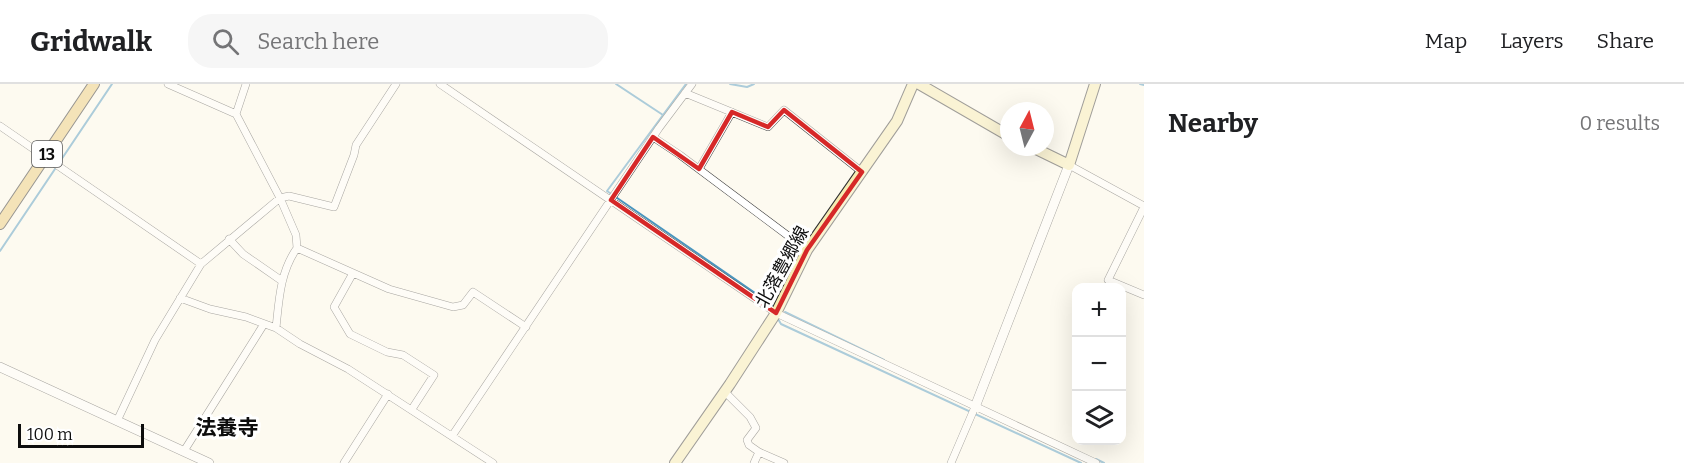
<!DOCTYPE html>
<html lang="en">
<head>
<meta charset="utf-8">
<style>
  body { margin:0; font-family:Bitter,"Noto Sans JP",serif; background:#f6f6f6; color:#202124 }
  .controls { position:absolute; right:18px; bottom:18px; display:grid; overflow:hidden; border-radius:12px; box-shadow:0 6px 24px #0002 }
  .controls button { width:54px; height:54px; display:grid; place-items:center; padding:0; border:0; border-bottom:2px solid #e0e0e0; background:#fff; color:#202124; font:30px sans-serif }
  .compass { position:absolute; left:1000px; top:18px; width:54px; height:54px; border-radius:50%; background:#fff; box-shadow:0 6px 24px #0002; rotate:7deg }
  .scale { position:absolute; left:18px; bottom:15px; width:126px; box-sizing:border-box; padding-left:6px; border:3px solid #0d0d0d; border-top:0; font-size:16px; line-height:21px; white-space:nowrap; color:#0d0d0d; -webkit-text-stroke:4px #fff; paint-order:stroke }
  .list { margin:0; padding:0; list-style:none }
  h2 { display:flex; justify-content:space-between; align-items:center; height:78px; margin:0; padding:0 24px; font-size:26px }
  h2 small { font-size:20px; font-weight:400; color:#757577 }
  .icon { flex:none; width:33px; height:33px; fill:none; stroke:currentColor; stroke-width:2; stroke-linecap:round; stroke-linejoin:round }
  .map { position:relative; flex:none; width:1144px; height:379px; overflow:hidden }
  header { display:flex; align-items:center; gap:36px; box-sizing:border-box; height:84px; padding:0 30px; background:#fff; border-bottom:2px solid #e0e0e0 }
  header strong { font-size:28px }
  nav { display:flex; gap:33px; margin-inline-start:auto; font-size:21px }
  .search { width:420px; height:54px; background:#f6f6f6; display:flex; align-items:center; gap:15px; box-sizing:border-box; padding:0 21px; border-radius:24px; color:#757577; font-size:22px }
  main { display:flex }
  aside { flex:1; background:#fff }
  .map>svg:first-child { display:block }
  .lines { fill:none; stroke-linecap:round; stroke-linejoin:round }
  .stream { stroke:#4995be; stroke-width:2 }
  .minor-casing { stroke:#404040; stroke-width:8 }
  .tertiary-casing { stroke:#404040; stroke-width:10 }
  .secondary-casing { stroke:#2f2f2f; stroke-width:12 }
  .primary-casing { stroke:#1e1e1e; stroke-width:12 }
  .minor { stroke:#fff; stroke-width:7 }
  .tertiary { stroke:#fff; stroke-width:9 }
  .secondary { stroke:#f6ebb2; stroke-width:10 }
  .primary { stroke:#e9c774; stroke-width:10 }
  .marked { fill:none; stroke:#d62828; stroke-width:4.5; stroke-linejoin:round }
  .labels { text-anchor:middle; stroke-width:6; stroke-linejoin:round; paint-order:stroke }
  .shield { fill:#fff; stroke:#565656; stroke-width:1.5 }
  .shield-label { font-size:16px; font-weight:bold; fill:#0d0d0d }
  .street-label { font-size:18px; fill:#0d0d0d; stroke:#fff }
  .quarter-label { font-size:21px; font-weight:bold; fill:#0d0d0d; stroke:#fff }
</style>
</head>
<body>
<header>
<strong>Gridwalk</strong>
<div class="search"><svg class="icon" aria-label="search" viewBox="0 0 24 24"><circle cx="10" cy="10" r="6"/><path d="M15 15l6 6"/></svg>Search here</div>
<nav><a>Map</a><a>Layers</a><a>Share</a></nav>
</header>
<main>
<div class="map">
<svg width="1144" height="379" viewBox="0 0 1144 379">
  <rect width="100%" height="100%" fill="#fdfaf0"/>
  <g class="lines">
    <path class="stream" d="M616,0L663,31L686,0
      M730,0L747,3L754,0
      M1140,0L1144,1
      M663,31L607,107L771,220L773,224
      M0,167L112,0
      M785,228L884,276
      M778,235L781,240L1081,379
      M1096,375L1104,379"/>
    <g class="minor-casing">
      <path id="minor" d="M168,0L236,30L280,114L296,151L297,164C280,188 279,216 276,244
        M440,0L776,229L1096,379
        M685,9L768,43L784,26L862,88
        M236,30L246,0
        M0,42L201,180
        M653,53L680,71L807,166
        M1069,81L1144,122
        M699,85L732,28
        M1144,123L1108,196L1144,211
        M229,155L243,170L282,197
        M297,164L389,205L453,223L463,221L473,208L526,243
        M353,189L334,223L350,250L387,268L403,271L434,291L412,325
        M180,214L210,225L246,233L276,244L300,260L348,285L493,379
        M725,308L750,333L756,344L747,356L749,361L759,368
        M117,337L155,256L201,180L280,114L289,112L334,123L354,71L356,61L396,0
        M452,352L659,44L692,0
        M184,367L264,240
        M344,379L388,310
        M754,379L759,368L784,379
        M951,379L975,323"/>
    </g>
    <g class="tertiary-casing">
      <path id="tertiary" d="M0,283L209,379
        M975,323L1069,81"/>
    </g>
    <g class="secondary-casing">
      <path id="secondary" d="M919,0L1009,52
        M1032,63L1069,81L1095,0
        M675,379L730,300L776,229L807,166L897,37L913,0"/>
    </g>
    <g class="primary-casing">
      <path id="primary" d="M0,140L94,0"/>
    </g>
    <use href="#minor" class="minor"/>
    <use href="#tertiary" class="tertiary"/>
    <use href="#secondary" class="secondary"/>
    <use href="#primary" class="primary"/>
  </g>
  <path d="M0 0H1144V379H0ZM784,26L862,88L807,166L776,229L611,116L653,53L699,85L732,28L768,43Z" fill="#fdfaf0" fill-opacity=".55" fill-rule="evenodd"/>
  <path class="marked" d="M784,26L862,88L807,166L776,229L611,116L653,53L699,85L732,28L768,43Z"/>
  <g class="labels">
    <rect class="shield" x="32" y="57" width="30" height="26" rx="4.5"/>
    <g class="shield-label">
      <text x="47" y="76">13</text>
    </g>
    <g class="street-label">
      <text transform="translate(782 183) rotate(-61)" y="6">北落豊郷線</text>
    </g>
    <g class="quarter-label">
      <text x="227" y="351">法養寺</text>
    </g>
  </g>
</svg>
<div class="controls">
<button>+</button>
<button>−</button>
<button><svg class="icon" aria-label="layers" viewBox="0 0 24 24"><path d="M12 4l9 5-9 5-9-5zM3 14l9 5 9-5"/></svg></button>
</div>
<svg class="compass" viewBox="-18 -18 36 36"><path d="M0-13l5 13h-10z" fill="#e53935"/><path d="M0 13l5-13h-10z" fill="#757577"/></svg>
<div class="scale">100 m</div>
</div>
<aside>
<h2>Nearby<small>0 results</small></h2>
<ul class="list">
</ul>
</aside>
</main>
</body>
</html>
